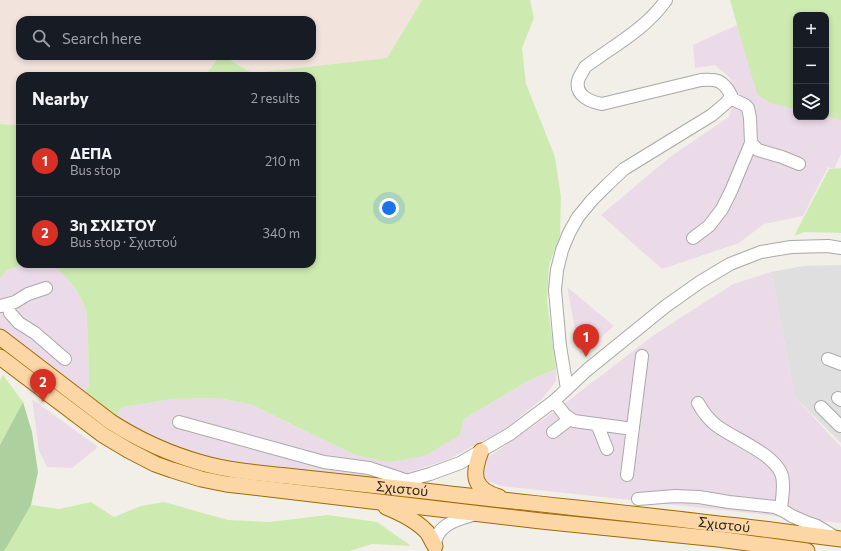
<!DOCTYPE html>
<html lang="en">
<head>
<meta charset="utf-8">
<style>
  body { margin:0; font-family:Commissioner,sans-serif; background:#242831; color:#f1f3f6 }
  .controls { position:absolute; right:12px; top:12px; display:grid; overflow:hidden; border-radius:8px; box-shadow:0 2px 6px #0003 }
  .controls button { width:36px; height:36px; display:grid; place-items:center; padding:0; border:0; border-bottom:1px solid #363941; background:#171b24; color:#f1f3f6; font:20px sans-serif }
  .you { position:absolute; left:389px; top:208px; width:14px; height:14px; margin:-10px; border:3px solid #fff; border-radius:50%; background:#1a73e8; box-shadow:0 0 0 6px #1a73e833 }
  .badge { display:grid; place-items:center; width:26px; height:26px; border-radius:50%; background:#d93025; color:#fff; font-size:13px; font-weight:700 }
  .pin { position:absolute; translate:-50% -33px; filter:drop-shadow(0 1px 2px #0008) }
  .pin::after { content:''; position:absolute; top:21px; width:14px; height:12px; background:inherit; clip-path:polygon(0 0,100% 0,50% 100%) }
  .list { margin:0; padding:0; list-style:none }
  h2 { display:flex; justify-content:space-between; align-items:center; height:52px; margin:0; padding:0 16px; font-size:17px }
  h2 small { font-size:13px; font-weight:400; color:#9ea1a6 }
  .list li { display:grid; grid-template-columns:26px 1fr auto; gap:12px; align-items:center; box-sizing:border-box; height:72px; padding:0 16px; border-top:1px solid #363941 }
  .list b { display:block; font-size:15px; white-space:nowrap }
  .list p { margin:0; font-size:13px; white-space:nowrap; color:#9ea1a6 }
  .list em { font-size:13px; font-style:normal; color:#9ea1a6 }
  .icon { flex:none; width:22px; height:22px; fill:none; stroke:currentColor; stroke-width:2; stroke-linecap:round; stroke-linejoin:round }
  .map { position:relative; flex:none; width:841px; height:551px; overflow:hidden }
  .search { position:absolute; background:#171b24; box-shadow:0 2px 6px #0003; left:16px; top:16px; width:300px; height:44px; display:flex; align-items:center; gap:10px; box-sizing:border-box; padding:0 14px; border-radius:12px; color:#9ea1a6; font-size:15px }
  .panel { position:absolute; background:#171b24; box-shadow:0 2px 6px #0003; left:16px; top:72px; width:300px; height:196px; border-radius:12px }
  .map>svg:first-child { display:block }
  .residential { fill:#e0dfdf }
  .industrial { fill:#ebdbe8 }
  .military { fill:#f3e3dd }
  .grass { fill:#cdebb0 }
  .forest { fill:#add19e }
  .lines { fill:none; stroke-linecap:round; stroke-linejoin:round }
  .minor-casing { stroke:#a9a9a9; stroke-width:14 }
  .major-casing { stroke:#a06b00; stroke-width:17 }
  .minor { stroke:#fff; stroke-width:12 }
  .major { stroke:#fcd6a4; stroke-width:15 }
  .labels { text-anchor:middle; stroke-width:3; stroke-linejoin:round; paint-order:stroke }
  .street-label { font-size:14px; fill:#222; stroke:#fff }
</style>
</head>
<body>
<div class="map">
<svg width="841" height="551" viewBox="0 0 841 551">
  <rect width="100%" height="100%" fill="#f2efe9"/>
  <path class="residential" d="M841,265V443L795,397L771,272L803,266Z"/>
  <path class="industrial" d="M737,25L796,108V117H826V115L841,118V154L834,169L828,167L803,216L764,224L739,243L662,269L601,215L670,157L729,117L736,94L730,78L715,65L695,68L693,45Z
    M24,264H43L59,270L76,289L86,309L88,339L89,386L83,393L0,330V278L7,270Z
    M771,272L795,397L841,447V523L501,486L486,480L483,469L487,458L555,411L654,335L733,284Z
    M567,287L614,326L580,355Z
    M556,369V381L542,399L505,429L449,459L404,474L370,477L319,474L225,462L181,450L148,438L116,418L122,407L173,399L218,398L250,404L355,455L460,435L464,419L528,381Z
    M32,399L98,447L72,468L47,467L39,451Z"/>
  <path class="military" d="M0,0H422L387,58L252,73L223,56H312V20H20V56H220L205,76H20V125L0,124Z"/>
  <path class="grass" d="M422,0H530L534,18L522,48L526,84L555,157L561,197L560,235L549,265L547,301L556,369L528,381L464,419L460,435L424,456L389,462L355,455L250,404L218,398L173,399L122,407L116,418L83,393L89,386L88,339L86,309L76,289L59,270L43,264H312V76H205L220,56H223L252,73L387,58Z
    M730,0H841V120L826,116V15H796V109L770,103L757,94L737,25Z
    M0,124L20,125V264H24L7,270L0,278Z
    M841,168V233L805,232L794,236L829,169Z
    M3,375L23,402L0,445V380Z
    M91,502L114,517L141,506L164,502L228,520L269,522L328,515L377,522L411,546L372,544L350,551H3L31,505L59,509Z"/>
  <path class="forest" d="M23,402L32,432L38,472L31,505L6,548L3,551H0V445Z"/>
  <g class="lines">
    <g class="minor-casing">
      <path id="minor" d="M751,143L758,150L782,157L799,164
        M693,238L709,226L722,209L731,191L751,143L750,118L748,108L745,105L730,98
        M8,304L10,313L19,323L35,333L65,359
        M1,306L15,302L28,294L46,288
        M828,359L841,364
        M567,389L560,346L555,290L557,270L562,250L569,233L578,217L592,200L608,184L624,169L712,115L726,103L730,98L731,95C723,80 717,79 701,80L602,104C591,102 575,96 578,81C579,76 583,72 585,67C613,46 646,29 666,0
        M838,398L841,400
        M554,401L565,415L574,421L633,429
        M698,403C703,412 709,420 717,426C735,439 772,453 781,473C785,482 782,499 781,509
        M821,407L840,426L841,425
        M179,422L324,462L369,468L405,480
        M597,424L607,449
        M553,432L570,419
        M627,475L642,356
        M387,484L406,481L430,474L460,463L510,434L554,401L587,370L666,306L700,282L730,264L761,252L791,247L828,246L841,248
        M638,499L675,496L699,497L729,502L775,507L784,511L792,516L808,523L817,526L835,537
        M435,550C433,526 455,520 473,515"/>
    </g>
    <g class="major-casing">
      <g id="major">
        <path id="s1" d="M0,337L111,422C139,440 170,454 202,463C230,471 259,473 287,476C333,481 379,486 425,491C523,503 621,512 719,524C759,528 800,534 841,539"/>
        <path d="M0,357L103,435L128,450L155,464L172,470L201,479L226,484L541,521L718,539L807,551"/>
        <path d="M481,451C472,474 472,489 499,497"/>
        <path d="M386,507C401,513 416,520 427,532C430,536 432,542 435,546"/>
      </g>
    </g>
    <use href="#minor" class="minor"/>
    <use href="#major" class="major"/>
  </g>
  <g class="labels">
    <g class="street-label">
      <text dy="5" stroke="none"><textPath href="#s1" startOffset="442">Σχιστού</textPath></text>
      <text dy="5" stroke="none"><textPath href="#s1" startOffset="766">Σχιστού</textPath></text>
    </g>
  </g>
</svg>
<div class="controls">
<button>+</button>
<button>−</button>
<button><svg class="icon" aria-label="layers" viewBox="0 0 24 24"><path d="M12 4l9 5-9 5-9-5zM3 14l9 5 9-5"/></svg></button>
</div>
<div class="you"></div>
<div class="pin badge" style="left:586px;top:357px">1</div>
<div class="pin badge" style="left:43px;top:402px">2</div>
<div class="search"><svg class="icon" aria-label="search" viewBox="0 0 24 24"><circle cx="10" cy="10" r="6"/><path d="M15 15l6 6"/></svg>Search here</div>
<section class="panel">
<h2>Nearby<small>2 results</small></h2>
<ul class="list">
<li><span class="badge">1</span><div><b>ΔΕΠΑ</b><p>Bus stop</p></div><em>210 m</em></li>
<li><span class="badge">2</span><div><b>3η ΣΧΙΣΤΟΥ</b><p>Bus stop · Σχιστού</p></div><em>340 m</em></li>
</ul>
</section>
</div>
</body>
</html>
